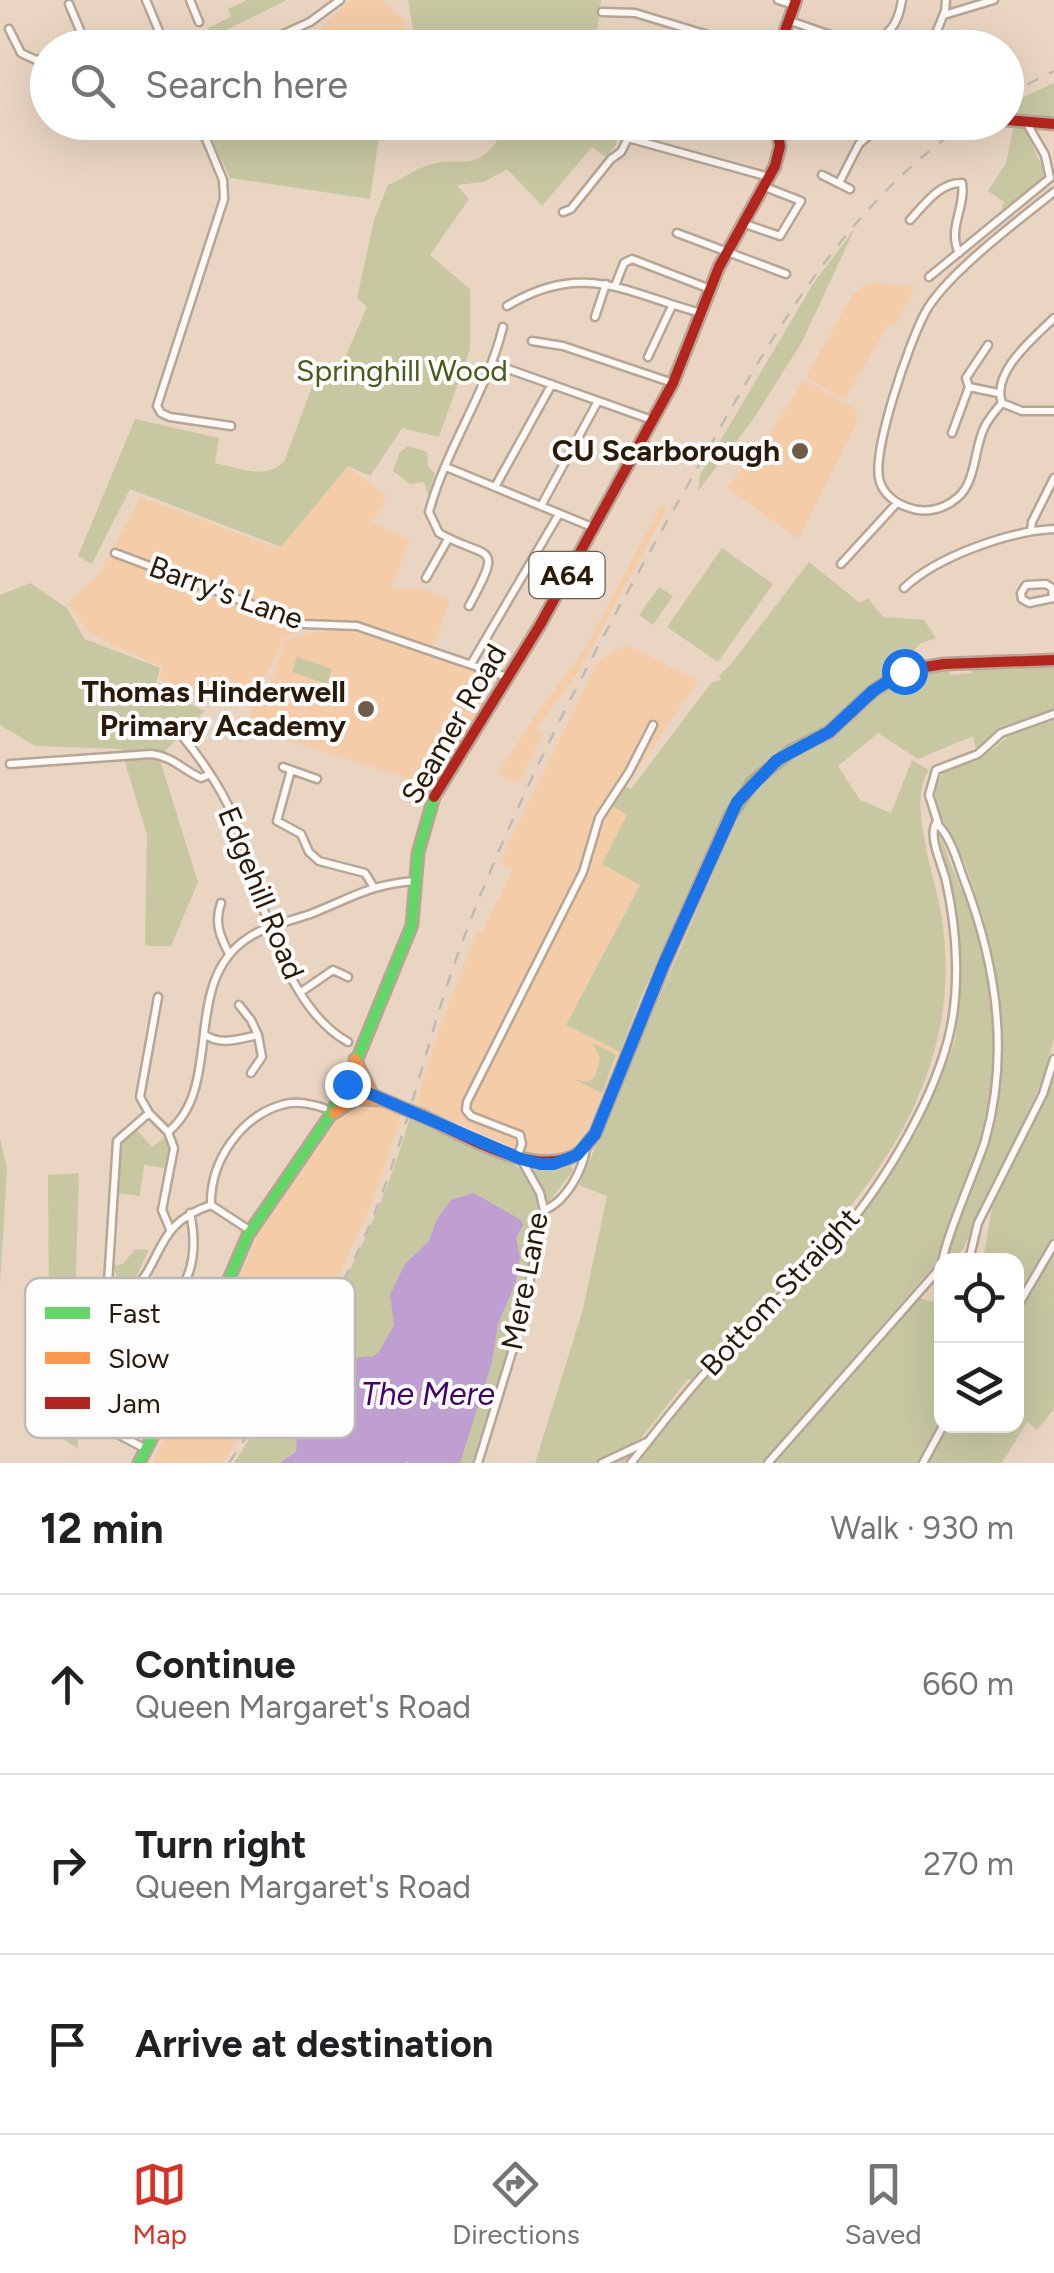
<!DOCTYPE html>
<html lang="en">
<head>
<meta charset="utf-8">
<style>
  body { margin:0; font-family:Figtree,sans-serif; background:#f2f2f2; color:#202124 }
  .controls { position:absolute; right:30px; bottom:30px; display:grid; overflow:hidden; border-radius:20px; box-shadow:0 10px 40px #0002 }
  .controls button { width:90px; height:90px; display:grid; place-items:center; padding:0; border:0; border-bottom:2px solid #e0e0e0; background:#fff; color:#202124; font:50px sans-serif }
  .stop { position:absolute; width:30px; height:30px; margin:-22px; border:8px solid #1a73e8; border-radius:50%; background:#fff }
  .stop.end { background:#1a73e8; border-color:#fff; box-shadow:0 2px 10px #0008 }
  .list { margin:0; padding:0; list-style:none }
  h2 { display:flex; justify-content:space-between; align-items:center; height:130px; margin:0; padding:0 40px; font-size:42px }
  h2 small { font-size:32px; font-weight:400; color:#757577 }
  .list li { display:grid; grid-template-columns:65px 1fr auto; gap:30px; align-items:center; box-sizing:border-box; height:180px; padding:0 40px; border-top:2px solid #e0e0e0 }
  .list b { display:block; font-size:38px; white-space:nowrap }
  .list p { margin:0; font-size:32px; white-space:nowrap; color:#757577 }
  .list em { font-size:32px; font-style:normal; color:#757577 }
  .icon { flex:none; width:55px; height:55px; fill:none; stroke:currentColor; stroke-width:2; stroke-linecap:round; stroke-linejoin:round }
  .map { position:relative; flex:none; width:1054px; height:1463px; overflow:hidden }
  .search { position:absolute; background:#fff; box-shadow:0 10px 40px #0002; left:30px; right:30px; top:30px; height:110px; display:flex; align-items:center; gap:25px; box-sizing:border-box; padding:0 35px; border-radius:55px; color:#757577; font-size:38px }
  .sheet { height:670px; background:#fff }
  nav { display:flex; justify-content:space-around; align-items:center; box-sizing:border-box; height:140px; border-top:2px solid #e0e0e0; background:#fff; font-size:28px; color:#757577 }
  nav a { display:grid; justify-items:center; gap:5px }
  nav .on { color:#d93025 }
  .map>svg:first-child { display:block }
  .built { fill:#f4cca8 }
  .green { fill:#c7c8a2 }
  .water { fill:#bf9ed2 }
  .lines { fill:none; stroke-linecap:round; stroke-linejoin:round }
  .street-casing { stroke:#b7a695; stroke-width:11 }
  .fast-casing { stroke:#b7a695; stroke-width:15 }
  .slow-casing { stroke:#b7a695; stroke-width:15 }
  .jam-casing { stroke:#b7a695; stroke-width:15 }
  .street { stroke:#fcf9f6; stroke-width:6 }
  .fast { stroke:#63d668; stroke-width:10 }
  .slow { stroke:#ff974d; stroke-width:10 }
  .jam { stroke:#b3261e; stroke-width:10 }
  .rail { stroke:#c0bab4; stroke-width:2.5; stroke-dasharray:12 12; stroke-linecap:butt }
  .slow-bridge-casing { stroke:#b7a695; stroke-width:15; stroke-linecap:butt }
  .slow-bridge { stroke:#ff974d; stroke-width:10 }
  .route { stroke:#1a73e8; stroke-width:12 }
  .poi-dot { fill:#6e5b49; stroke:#fdfdfd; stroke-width:4 }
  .labels { text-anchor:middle; stroke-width:8; stroke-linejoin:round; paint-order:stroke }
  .shield { fill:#fdfdfd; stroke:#6b5e52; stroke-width:2.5 }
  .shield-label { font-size:28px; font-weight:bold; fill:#2c1a08 }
  .park-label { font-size:30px; fill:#495b1a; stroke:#fdfdfd }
  .poi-label { font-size:30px; font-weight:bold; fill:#2c1a08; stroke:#fdfdfd; text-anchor:end }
  .street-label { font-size:30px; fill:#2c1a08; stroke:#fdfdfd }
  .water-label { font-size:32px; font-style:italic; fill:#40026a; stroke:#fdfdfd }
  .key { fill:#fdfdfd; stroke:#beb9b4; stroke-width:2.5 }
  .key-label { font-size:28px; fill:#2c1a08 }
</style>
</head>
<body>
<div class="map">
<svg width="1054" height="1463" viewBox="0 0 1054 1463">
  <rect width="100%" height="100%" fill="#ead5c2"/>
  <path class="built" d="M351,0H383L404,20L408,47H315L324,23Z
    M877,283L915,287L896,325L889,323L844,400L806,377L854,293L867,284Z
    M804,380L857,410L856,425L798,539L727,487L766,440Z
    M348,467L387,496L372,522L410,540L391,589L421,588L450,601L433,647L376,628L344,621H318L284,638L270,669L259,681L239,692L187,691L159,679L163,667L112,645L87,630L68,603L100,573L141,497L279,549Z
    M661,505L667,509L579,671L536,729L544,733L519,783L497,774L532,720L585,649Z
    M344,631L375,635L495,676L484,703L434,783L429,785L251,728V715L255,703L273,678L285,640L312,632Z
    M623,646L634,648L698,681L612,806L628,815L640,884L566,1025L620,1052L583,1139L565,1153L548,1159L533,1156L416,1105L434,1043L477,932L481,933L513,870L500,863L509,842L598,662Z
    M362,1101L377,1103L402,1114L371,1206L335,1284L223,1463H152L212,1344L258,1234L344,1110Z"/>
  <path class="green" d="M247,0H287L212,37L208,28L231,17L228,9Z
    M408,0H601L597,32L602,47H416Z
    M1054,83V118L1007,114V105Z
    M204,123H381L370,199L230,178Z
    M445,123H620L616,145L606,157L592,147L542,206L507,169L484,182L457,185L469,199L430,255L470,289V349L439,437L402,428L370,476L348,466L281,547L130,489L92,564L78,556L135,419L219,438L215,463C239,468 264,480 284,462L320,365L341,367L367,307L357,298L374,220L388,185C402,179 417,168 432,164C457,157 476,172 497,141L491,132Z
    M1014,125L1024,127L1045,173L1035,186L1001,210L1004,202L988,191L1006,163Z
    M855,228L802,342L752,421L698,491L700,475L813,284Z
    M408,446L427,452L428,466L435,474L428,495L424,482L410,484L393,471L400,452Z
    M722,548L773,584L718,662L667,627Z
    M809,562L860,603L868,598L883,617L924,620L936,638L919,644L905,663L919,660V674L949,669L950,675L972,673L970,667L1054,663V709L1000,727L976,750L973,736L918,759L878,733L838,766L860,800L891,813L912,760L929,770C905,803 939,886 943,925C947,961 947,996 939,1031C909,1177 785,1274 691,1380L688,1379L642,1437L641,1448L629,1463H535L583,1309L607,1196L579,1185L735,821C752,789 774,767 805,747L800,738L754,773L732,801L642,995L620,1052L566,1025L640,885L602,864L627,815L612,806L625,786L631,789L712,682L721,680L719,676L732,663Z
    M30,583L67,608L85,639L160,668L155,688L205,711L159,757L198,882L171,946H145L147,835L121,749L35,746L0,725V595Z
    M659,587L673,596L653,625L639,615Z
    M297,657L332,669L327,684L292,672Z
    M1054,720V1039L1043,1079L963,1249C954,1262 942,1260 931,1269L762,1463H635L697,1386L838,1245L918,1130L955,1041L960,988L955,903L938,831C950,857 962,906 985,923L965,863L936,806L935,787L943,773L980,759L1015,731Z
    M593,1043L616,1055L602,1093L573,1079L588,1082L595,1077L600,1058Z
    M1054,1079V1237L1017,1303L1016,1260H983L992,1207Z
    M410,1117L513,1162L532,1182L540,1207L536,1247L519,1324L476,1463H234C308,1347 372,1251 410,1117Z
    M135,1128L152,1147L167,1136L169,1147L164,1168L144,1165L140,1196L116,1193L120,1142Z
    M0,1138L7,1169L0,1286Z
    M571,1165L573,1171L546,1205L532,1170H552Z
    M79,1173L75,1302L78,1449L26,1414L49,1320L48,1175Z
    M135,1249L149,1250L132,1285H121L112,1266L123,1264Z
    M1054,1249V1409L1037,1430L1027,1422L1002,1463H925L946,1426H1016L1017,1315Z
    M918,1298L941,1304V1420L919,1463H774L811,1417Z"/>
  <path class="water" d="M474,1193L521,1220L523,1225L516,1238L520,1257L516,1282L498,1324L492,1362L460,1463H408L407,1460L405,1463H280L296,1452L297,1438L307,1435L314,1418L328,1404C327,1382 349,1352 372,1357L379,1352L394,1325L390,1295L405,1264L429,1241L437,1219L451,1200Z"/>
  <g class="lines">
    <g class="street-casing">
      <path id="street" d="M146,0L166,48
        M190,0L199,22
        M778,0L794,5
        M69,4L80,30L83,48
        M602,12L635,13L751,48
        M944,15L994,0
        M790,21C832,34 892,68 902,0
        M9,29L21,53L36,60L48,57
        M138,48L162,39
        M253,48L310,22L340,0
        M930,48L945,11L946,0
        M45,114L48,113
        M199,122L223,180L224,199L157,406L161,413L170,417L231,426
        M822,175L850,189
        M839,183L859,144L884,122
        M563,212L571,209L611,159L621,152L628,138L769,177
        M910,220C924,205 940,182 962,183C966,208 947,228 959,253
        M745,224L780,236L801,201L765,187
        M677,233L786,274
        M929,277L1050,178L1045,155L1026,122
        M615,286L624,263L632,259L710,289
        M507,306C583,260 626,293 701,313
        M595,317L606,284
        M532,341L563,346L673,383
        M988,345L966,378L969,387L998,393
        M648,357L672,306
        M494,364L652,420
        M1002,403C996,410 988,419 984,428C974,449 976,483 957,498C943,510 924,514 907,507C895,503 884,494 880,482C870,455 910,340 925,313C944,276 1020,219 1054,192
        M1002,403C991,372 1034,338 1054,318
        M1002,403L1022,411H1054
        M952,433L969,387
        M446,467L592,527
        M495,487L552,384
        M541,506L598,401
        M1031,530L1032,522L1054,478
        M115,553L304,624L357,626L507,677
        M841,564L897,503
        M426,578L448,539
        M904,588C936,557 1009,531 1054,529
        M1053,598L1052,588L1046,584L1026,585L1021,593L1022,599L1029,603L1054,598
        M469,606C505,540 488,561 439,533L429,512C446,448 487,392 503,327
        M471,664L559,514
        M183,737C204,763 224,792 236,823C261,890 280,1004 348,1042
        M10,764L151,754C172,756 183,770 201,778L210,774
        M283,767L317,779
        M291,770L277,821L301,834L309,852L319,861L365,873L373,886
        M938,823L929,795L936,770L978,754L1001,733L1054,714
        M221,903C214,923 220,936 229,954
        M301,992L333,970L348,977
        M158,997L140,1097L149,1113L168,1132L174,1148L162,1210L170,1229
        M204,1034C219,1046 240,1039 258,1035L251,1020L239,1005
        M251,1073L262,1057L258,1035
        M149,1113L117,1141L108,1283C115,1292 119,1295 131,1293C165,1259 154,1224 211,1205
        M168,1132C225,1086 180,982 248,938C267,925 292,921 313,913C353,897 371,884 416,881
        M517,1157L522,1144L520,1135L471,1116L466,1110L467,1102L583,872L599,818L629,772L653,725
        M544,1210C566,1202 583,1170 586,1148
        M251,1231L211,1205C210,1161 241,1115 285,1104C299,1101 311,1104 324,1108
        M969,1260L978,1223L1043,1094L1054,1059
        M180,1291C195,1268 196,1240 190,1213
        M1016,1309L1054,1244
        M116,1375L169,1402
        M104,1427L146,1449
        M478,1463L520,1326L541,1227L544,1210L540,1193L521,1159
        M602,1463L647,1442
        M631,1463C658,1430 684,1394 714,1363C753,1323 794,1285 832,1244C879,1192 930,1108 948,1040C961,990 957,930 946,881C942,864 928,837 936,823C950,835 957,860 963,877C996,962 1010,1053 985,1141C978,1165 937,1256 942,1271
        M768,1463L940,1268
        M923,1463L943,1426"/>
    </g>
    <g class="fast-casing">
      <path id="fast" d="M668,955L730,816L753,782L791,751L829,732L873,691L904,671L919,668
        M347,1084L400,1107
        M139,1463L207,1330L248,1235L329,1117L347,1084L412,925L418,853L434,797"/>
    </g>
    <g class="slow-casing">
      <path id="slow" d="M355,1059L372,1094
        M334,1113L356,1099L382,1100"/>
    </g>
    <g class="jam-casing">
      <path id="jam" d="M779,48L796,0
        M1006,120L1054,124
        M919,668L944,664L1054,660
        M434,797L540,625L673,383L719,267L775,166L780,146L776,122
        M423,1116C461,1134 540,1182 580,1152C585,1148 590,1139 595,1134L668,955"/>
    </g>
    <use href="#street" class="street"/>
    <use href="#fast" class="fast"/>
    <use href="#slow" class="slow"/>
    <use href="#jam" class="jam"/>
    <path class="rail" d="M1006,95L1054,71
      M229,1463C278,1387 333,1312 368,1229C407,1138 426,1041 460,948C518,791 599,640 682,495C761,357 833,214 968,122"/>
    <g class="slow-bridge-casing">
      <path id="slow-bridge" d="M400,1107L423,1116"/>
    </g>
    <use href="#slow-bridge" class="slow-bridge"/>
  </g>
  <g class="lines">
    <path class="route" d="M347,1084L521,1159L540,1164H554L577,1155L595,1134L663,966L737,802L777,760L829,732L873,691L904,671"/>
  </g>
  <g class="poi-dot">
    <circle cx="800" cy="451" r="10"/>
    <circle cx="366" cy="709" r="10"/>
  </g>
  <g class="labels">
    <rect class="shield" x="529.5" y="552" width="75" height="46" rx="8"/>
    <g class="shield-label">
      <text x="567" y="585">A64</text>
    </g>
    <g class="park-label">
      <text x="402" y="381">Springhill Wood</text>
    </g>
    <g class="poi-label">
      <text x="780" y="461">CU Scarborough</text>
      <text x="346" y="702">Thomas Hinderwell<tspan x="346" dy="34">Primary Academy</tspan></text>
    </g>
    <g class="street-label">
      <text transform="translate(226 593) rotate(20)" y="10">Barry's Lane</text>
      <text transform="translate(454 724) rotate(-60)" y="10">Seamer Road</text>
      <text transform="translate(261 893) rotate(68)" y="10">Edgehill Road</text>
      <text transform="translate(525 1281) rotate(-79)" y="10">Mere Lane</text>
      <text transform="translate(780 1292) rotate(-47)" y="10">Bottom Straight</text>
    </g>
    <g class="water-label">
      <text x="428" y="1405">The Mere</text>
    </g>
  </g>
  <rect x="25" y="1278" width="330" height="160" rx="15" class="key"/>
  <rect x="45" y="1307" width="45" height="12" fill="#63d668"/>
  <rect x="45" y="1352" width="45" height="12" fill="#ff974d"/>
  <rect x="45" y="1397" width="45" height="12" fill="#b3261e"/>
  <g class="key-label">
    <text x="108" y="1323">Fast</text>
    <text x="108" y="1368">Slow</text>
    <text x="108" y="1413">Jam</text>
  </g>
</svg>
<div class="controls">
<button><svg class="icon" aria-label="locate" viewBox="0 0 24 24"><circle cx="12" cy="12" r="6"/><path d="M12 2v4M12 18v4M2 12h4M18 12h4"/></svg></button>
<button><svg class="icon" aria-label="layers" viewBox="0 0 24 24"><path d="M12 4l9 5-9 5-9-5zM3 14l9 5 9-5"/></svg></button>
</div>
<div class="stop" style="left:904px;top:671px"></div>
<div class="stop end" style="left:347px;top:1084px"></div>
<div class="search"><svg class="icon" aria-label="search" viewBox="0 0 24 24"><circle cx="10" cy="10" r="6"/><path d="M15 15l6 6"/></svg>Search here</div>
</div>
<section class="sheet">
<h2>12 min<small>Walk · 930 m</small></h2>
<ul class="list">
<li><svg class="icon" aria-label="ahead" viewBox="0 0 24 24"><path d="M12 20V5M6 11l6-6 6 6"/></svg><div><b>Continue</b><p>Queen Margaret's Road</p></div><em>660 m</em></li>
<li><svg class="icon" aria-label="right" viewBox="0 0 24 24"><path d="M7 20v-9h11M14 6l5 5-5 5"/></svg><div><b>Turn right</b><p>Queen Margaret's Road</p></div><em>270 m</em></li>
<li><svg class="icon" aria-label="arrive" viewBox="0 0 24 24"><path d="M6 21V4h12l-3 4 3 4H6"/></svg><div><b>Arrive at destination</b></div></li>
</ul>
</section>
<nav>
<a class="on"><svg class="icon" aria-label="map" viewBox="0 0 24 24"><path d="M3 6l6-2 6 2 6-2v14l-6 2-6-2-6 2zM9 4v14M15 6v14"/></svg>Map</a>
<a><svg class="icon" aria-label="directions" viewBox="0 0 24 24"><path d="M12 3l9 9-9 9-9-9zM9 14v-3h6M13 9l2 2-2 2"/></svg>Directions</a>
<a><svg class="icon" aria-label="saved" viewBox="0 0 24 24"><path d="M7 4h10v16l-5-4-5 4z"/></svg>Saved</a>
</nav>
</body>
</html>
